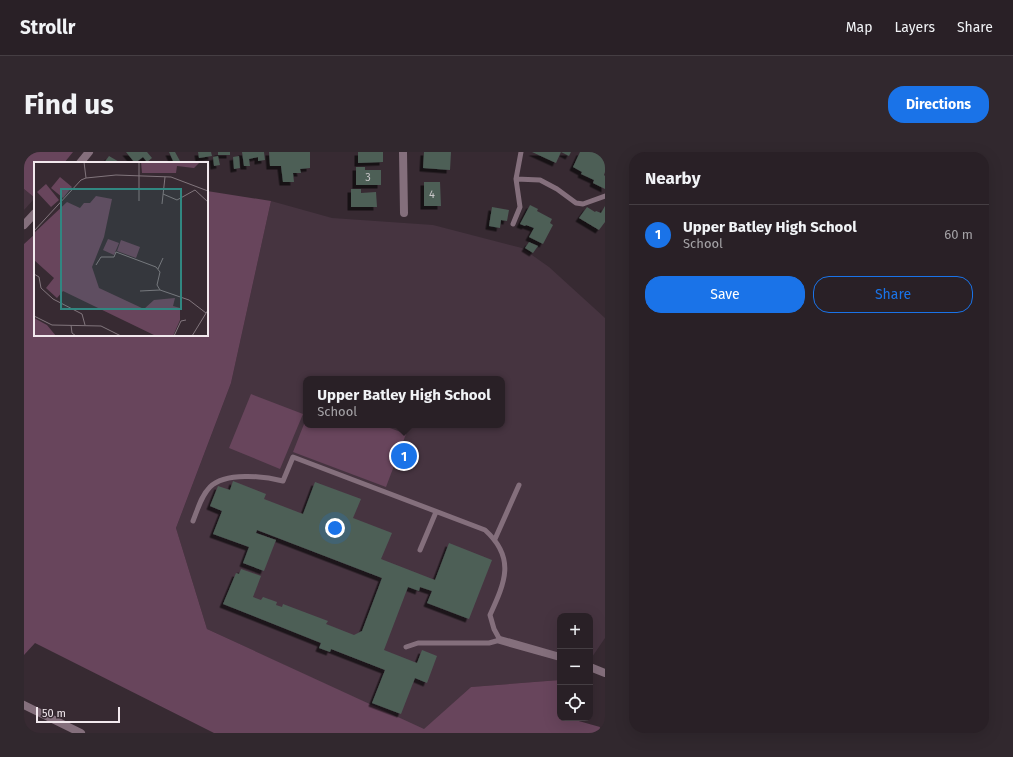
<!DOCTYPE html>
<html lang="en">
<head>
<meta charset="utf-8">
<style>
  body { margin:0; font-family:"Fira Sans",sans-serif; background:#31282e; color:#f1f3f6 }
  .controls { position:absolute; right:12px; bottom:12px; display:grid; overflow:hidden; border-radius:8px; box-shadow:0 4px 16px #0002 }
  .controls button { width:36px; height:36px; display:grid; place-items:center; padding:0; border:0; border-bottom:1px solid #453e43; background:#292026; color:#f1f3f6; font:20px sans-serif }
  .scale { position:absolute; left:12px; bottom:10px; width:84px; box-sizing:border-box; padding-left:4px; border:2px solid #f2e9ee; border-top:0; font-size:11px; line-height:14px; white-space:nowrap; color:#f2e9ee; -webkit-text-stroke:3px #372a32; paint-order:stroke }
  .you { position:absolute; left:311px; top:376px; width:14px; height:14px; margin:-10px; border:3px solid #fff; border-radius:50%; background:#1a73e8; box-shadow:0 0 0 6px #1a73e833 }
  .badge { display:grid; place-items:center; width:26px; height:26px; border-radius:50%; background:#1a73e8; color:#fff; font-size:13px; font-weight:700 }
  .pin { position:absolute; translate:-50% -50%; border:2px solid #fff; box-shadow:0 1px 4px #0006 }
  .popup { position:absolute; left:279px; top:224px; width:202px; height:52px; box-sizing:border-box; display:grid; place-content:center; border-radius:8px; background:#292026; filter:drop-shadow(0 1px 3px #0005); font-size:13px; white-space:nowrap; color:#a5a3a7 }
  .popup b { font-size:15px; color:#f1f3f6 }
  .popup::after { content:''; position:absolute; left:50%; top:100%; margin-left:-8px; border:8px solid transparent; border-top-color:#292026 }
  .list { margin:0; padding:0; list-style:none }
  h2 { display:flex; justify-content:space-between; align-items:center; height:52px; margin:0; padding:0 16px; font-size:17px }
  h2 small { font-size:13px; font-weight:400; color:#a5a3a7 }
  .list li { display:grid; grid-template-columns:26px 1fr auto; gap:12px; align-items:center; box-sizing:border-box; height:60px; padding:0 16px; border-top:1px solid #453e43 }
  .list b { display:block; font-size:15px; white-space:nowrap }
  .list p { margin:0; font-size:13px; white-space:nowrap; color:#a5a3a7 }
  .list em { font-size:13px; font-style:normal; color:#a5a3a7 }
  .actions { display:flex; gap:8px; padding:12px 16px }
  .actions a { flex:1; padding:9px 0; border:1px solid #1a73e8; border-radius:16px; text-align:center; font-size:14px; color:#1a73e8 }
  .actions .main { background:#1a73e8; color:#fff }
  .icon { flex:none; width:22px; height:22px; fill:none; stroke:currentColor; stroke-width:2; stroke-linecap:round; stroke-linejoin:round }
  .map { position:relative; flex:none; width:581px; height:581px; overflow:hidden; border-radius:16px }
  header { display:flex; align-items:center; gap:24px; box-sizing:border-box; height:56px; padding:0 20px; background:#292026; border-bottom:1px solid #453e43 }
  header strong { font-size:19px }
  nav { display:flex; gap:22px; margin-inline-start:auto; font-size:14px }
  .intro { display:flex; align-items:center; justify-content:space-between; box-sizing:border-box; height:96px; padding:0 24px }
  h1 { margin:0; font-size:28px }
  .button { padding:10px 18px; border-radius:16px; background:#1a73e8; color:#fff; font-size:14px; font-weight:700 }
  main { display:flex; gap:24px; padding:0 24px }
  aside { flex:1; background:#292026; border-radius:16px; box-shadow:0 4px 16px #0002 }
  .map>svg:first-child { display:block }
  .built { fill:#463440; fill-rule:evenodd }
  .green { fill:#68455c }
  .building { fill:#4e5e57; filter:url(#shadow) }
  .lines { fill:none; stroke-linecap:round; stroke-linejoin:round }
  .service { stroke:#846f7c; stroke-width:5 }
  .minor { stroke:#846f7c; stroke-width:8 }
  .tertiary { stroke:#846f7c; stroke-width:8 }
  .labels { text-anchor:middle; stroke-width:3; stroke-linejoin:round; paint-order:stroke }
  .number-label { font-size:11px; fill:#c9c6c8 }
  .inset-road { fill:none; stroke:#82767d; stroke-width:1 }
  .view { fill:#318781; fill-opacity:0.15; stroke:#318781; stroke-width:2 }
  .inset-edge { fill:none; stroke:#f2e9ee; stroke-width:2 }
</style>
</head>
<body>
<header>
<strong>Strollr</strong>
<nav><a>Map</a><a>Layers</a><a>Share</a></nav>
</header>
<div class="intro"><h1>Find us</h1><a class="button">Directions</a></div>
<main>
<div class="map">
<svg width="581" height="581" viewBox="0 0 581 581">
  <defs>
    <filter id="shadow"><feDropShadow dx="-3.5" dy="3.5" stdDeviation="0" flood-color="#0009"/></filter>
  </defs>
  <rect width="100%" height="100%" fill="#372a32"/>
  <path class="built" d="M0,37L11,46L0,58Z
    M247,49L308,66L409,73L498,96L525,115L581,166V486L566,508V464H536V528L447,535L400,578L183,477L152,376L207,231ZM282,227H478V273H282Z"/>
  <path class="green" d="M0,0H49L40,11H11V46L0,37Z
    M183,39L247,49L207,231L152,376L183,477L400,577L447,535L536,528V566H544L576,575L575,581H190L11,491L0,503V92L11,82V183H183Z
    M227,242L279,262L256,317L205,296Z
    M282,267V273H358L382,282L362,335L269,300Z"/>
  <path class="building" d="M102,0H123L128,6L123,10L119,5L111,11Z
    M145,0H151L156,9L150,11Z
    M174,0H187L188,4L175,6Z
    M194,0H206V3H194Z
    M218,0H240L241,8L234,9V5L225,7L226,14H220Z
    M245,0H286V16L276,17L277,21H269L270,30H259L257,14H246Z
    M334,0H359V10L334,11Z
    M400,0H427L426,18L399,16Z
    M508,0H547L545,4L537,0L532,11Z
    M556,0H578L581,1L580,6H581V20L580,23L581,24V37L569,31L570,28L557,22L558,20L549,15Z
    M85,4L97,11H80Z
    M194,4L196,13L190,14L189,5Z
    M215,4L216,16L210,17L209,5Z
    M332,15H341V18H357V33H332Z
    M400,30H416L417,54H400Z
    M327,37H337V41L352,40L353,55H327Z
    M506,53L514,57L513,59L528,67L526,71L529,73L519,92L505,85L510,76L502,73L501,74L496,72Z
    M581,54V70L575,78L555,66L563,55L571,60L572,59L577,61Z
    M468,55L485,58L483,69L477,68L476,76L465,74Z
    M505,90L514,94L509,101L501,96Z
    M209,329L242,342L240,347L279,362L291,330L337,347L329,366L368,381L357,407L411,428L425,391L468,408L445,467L403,451L408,439L396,435L395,439L384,435L360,498L393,511L398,498L413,504L403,531L391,526L377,562L348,551L361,518L307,497L306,500L295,496L297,491L199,452L212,421L215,422L217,417L237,424L229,445L237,448L239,445L253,450L252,453L258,455L259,452L304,469L302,472L330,483L338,479L358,426L233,378L232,381L252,388L240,419L219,411L225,395L189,382L198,359L186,354L194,334L206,338Z"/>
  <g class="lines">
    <path class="service" d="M492,27L516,28L533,37L552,51L559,52L581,44
      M489,72L496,55L492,27L497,0
      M169,369C174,357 177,344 186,335C201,320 240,324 259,329L269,305L461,378C492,406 481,430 466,463L470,477L476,488L465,491H394L382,495
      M471,387L495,333
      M396,398L412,360"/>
    <path class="minor" d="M379,0L380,61
      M476,488L536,505
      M566,515L581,521
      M0,553L57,581"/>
    <path class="tertiary" d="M56,11L65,0
      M0,73L11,61"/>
  </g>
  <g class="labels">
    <g class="number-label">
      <text x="344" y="29">3</text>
      <text x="408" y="46">4</text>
    </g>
  </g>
  <g transform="translate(10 10)">
    <rect width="174" height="174" fill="#372a32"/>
    <path d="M107,0H166L160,6L143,4L142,11H108ZM26,15L38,25L29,36L17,26ZM12,22L25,38L17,45L3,30ZM62,34L78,37L70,75L58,105L65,126L110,147L120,138L141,136L139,144L146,146V158L139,174H122L29,129L23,136L12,126L20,116L0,98V71L33,40L46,46L50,41H56ZM74,77L85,81L80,93L69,88ZM87,78L106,85L102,96L83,89ZM0,156L13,163L22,174H0Z" fill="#68455c"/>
    <path class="inset-road" d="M50,0L52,16M105,0V39M161,28L174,40M129,32L143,38L161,28M128,42L131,15M0,69L47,18L52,16L82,13L137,15L174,29M62,103L67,95H80L82,90L122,105L126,110L123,123L126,128L106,129M124,107L129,96M0,112L5,115L7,126L19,137L48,152L51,163M126,128L155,138L172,151M0,154L18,163L67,164L87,174M37,163L38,171L42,174M140,174L147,159L152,158M158,174L174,148"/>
    <path class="view" d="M27,27H147V147H27Z"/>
    <rect width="174" height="174" class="inset-edge"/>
  </g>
</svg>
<div class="controls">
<button>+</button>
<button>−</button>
<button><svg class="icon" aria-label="locate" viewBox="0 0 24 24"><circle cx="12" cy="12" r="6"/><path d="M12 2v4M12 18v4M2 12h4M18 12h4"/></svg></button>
</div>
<div class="scale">50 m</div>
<div class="you"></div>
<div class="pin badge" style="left:380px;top:304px">1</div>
<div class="popup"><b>Upper Batley High School</b>School</div>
</div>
<aside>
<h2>Nearby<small></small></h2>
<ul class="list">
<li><span class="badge">1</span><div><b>Upper Batley High School</b><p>School</p></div><em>60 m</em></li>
</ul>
<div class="actions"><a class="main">Save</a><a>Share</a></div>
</aside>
</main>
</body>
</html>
